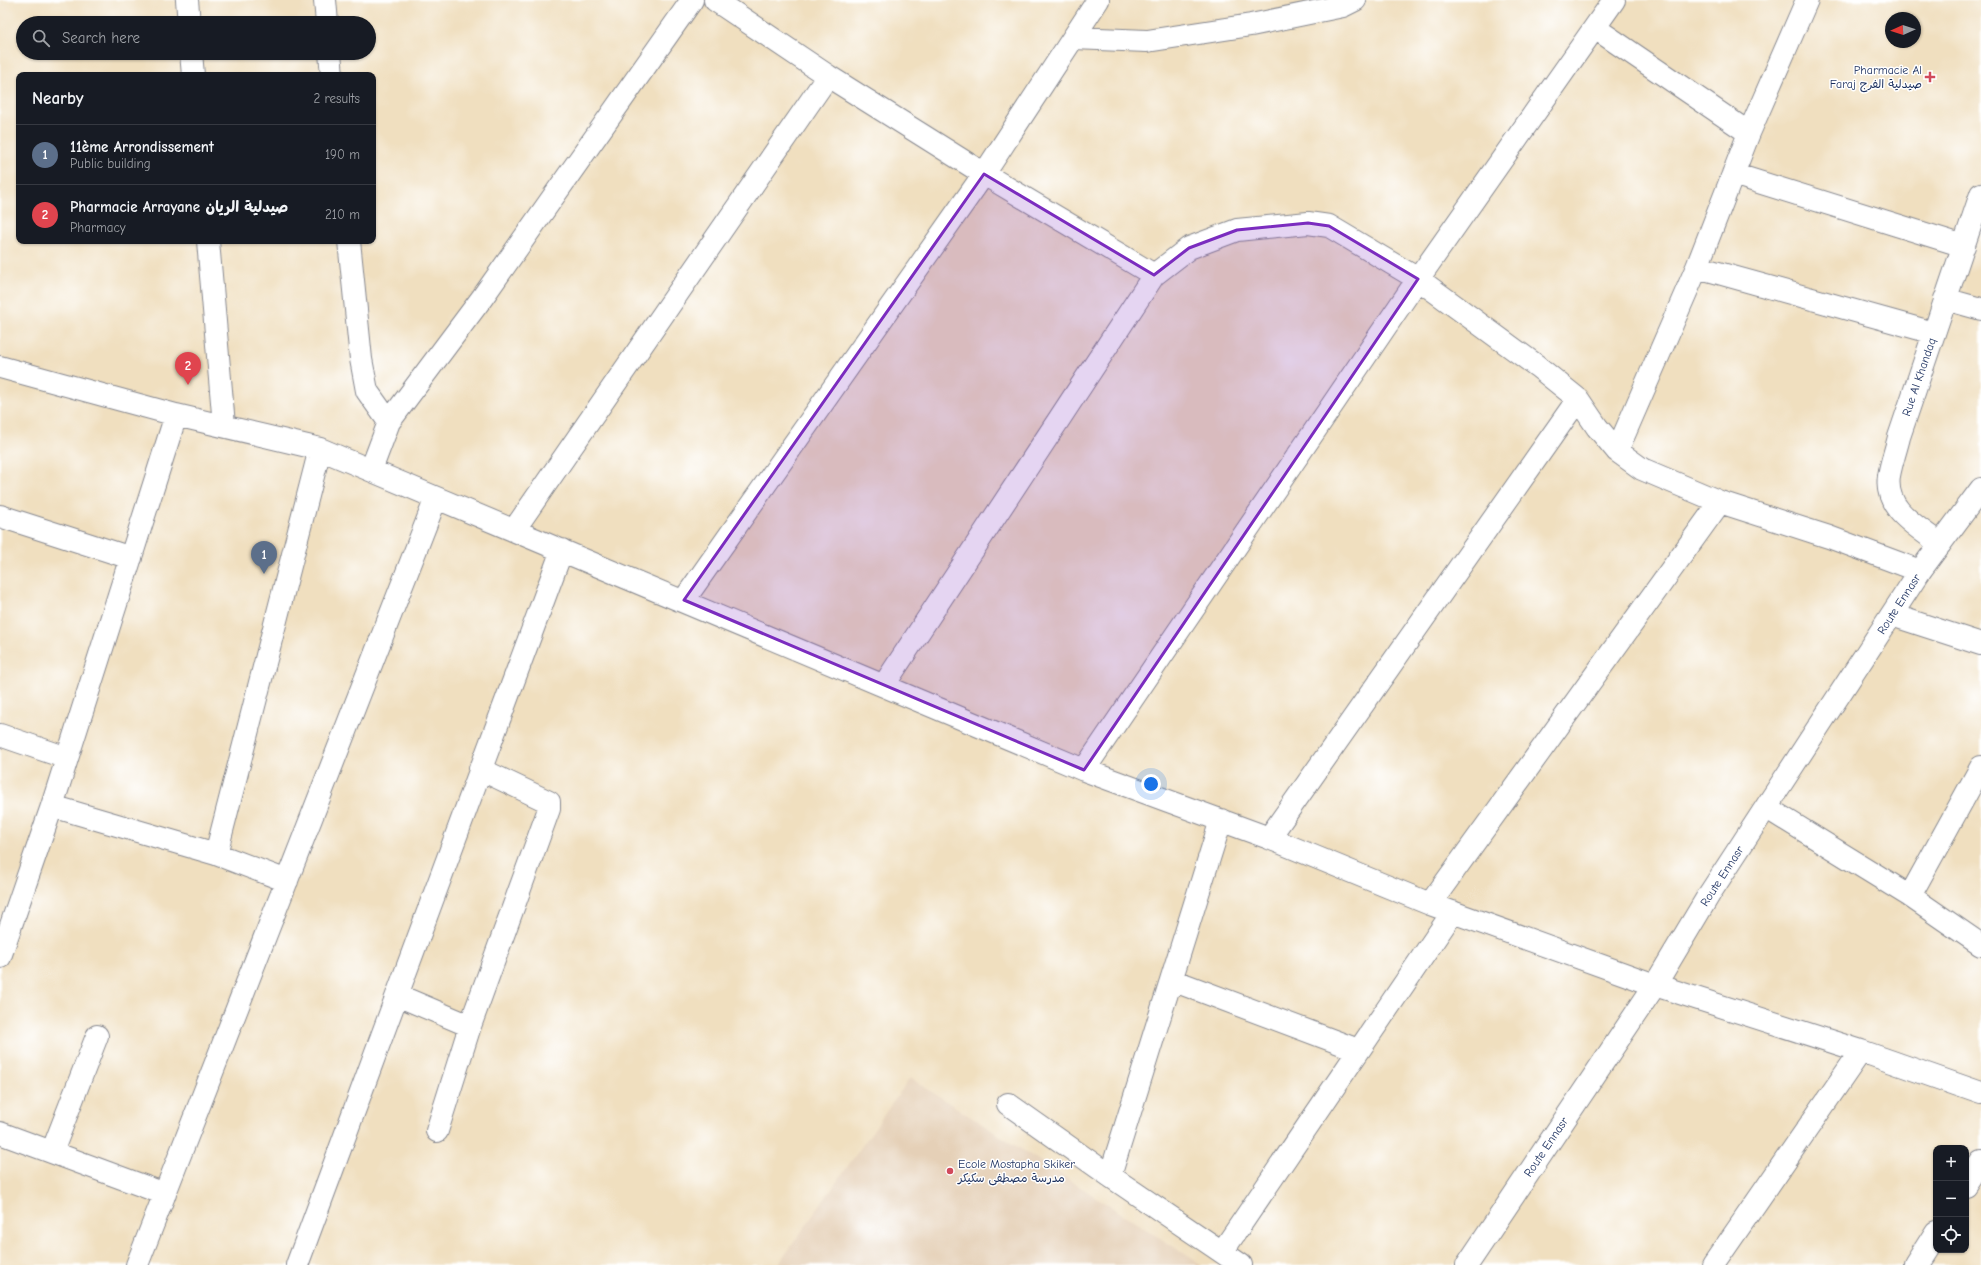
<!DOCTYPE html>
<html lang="en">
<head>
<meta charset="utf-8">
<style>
  body { margin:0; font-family:"Comic Neue","Playpen Sans Arabic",sans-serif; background:#242831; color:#f1f3f6 }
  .controls { position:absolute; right:12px; bottom:12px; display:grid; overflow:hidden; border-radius:8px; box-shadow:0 1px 3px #0004 }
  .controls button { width:36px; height:36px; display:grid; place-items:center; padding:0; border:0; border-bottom:1px solid #363941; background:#171b24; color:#f1f3f6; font:20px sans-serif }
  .compass { position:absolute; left:1885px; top:12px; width:36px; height:36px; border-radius:50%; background:#171b24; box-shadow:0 1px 3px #0004; rotate:267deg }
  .you { position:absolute; left:1151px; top:784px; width:14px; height:14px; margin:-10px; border:3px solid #fff; border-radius:50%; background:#1a73e8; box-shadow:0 0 0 6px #1a73e833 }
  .badge { display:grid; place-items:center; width:26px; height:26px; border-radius:50%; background:#8c9099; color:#fff; font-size:13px; font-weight:700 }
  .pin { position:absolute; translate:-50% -33px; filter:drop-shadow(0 1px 2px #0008) }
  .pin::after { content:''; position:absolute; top:21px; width:14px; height:12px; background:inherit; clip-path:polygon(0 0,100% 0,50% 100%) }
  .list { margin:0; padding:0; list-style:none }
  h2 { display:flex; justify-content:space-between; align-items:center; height:52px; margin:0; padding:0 16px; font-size:17px }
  h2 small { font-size:13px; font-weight:400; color:#9ea1a6 }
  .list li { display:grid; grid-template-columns:26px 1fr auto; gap:12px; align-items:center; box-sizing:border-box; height:60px; padding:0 16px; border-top:1px solid #363941 }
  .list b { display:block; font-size:15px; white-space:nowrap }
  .list p { margin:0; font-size:13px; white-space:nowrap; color:#9ea1a6 }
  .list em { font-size:13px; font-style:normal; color:#9ea1a6 }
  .icon { flex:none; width:22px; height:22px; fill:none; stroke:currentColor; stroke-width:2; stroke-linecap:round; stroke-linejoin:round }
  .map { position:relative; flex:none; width:1981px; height:1265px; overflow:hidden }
  .search { position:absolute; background:#171b24; box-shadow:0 1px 3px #0004; left:16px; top:16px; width:360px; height:44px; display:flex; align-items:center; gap:10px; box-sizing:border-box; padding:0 14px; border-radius:22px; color:#9ea1a6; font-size:15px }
  .panel { position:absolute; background:#171b24; box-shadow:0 1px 3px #0004; left:16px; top:72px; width:360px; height:172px; border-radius:8px }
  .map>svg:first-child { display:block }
  .built { fill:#e5d0b7 }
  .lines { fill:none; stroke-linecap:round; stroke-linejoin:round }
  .minor-casing { stroke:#86878e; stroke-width:24 }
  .major-casing { stroke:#86878e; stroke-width:24 }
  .minor { stroke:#fff; stroke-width:22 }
  .major { stroke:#fff; stroke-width:22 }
  .marked { fill:#7b2cbf; fill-opacity:0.2; stroke:#7b2cbf; stroke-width:3; stroke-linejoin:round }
  .poi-dot { fill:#d1495b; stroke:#fff; stroke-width:1.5 }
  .labels { text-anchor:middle; stroke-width:3; stroke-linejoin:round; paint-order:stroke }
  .poi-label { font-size:12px; fill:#1b2f5e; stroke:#fff; text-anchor:end }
  .street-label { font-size:12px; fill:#1b2f5e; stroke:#fff }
</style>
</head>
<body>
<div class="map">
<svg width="1981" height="1265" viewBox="0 0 1981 1265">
  <rect width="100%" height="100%" fill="#fff"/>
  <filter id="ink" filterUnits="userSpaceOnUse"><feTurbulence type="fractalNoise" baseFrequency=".025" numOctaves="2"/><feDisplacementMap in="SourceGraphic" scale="8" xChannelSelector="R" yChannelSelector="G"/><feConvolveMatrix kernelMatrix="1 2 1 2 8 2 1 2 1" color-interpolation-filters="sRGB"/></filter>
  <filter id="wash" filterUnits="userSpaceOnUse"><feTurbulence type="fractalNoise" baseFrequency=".012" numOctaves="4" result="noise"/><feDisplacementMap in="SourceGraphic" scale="16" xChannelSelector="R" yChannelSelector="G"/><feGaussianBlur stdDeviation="0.9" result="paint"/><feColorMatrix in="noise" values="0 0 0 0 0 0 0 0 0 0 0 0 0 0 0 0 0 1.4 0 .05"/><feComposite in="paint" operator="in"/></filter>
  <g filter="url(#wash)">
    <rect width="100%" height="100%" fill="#f0dfbf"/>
    <path class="built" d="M910,1078L1202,1265H778Z"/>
  </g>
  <g filter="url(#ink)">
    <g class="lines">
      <g class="minor-casing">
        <path id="minor" d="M187,0L189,23
          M325,0L327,23
          M715,0L828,76L984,174L1154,275L1189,248L1237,230L1308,223L1329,226L1418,279L1537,366L1578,399L1597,427L1617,451L1642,469L1720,502L1829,537L1920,571
          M1595,28L1749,133
          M1074,38L1147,41L1251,25L1343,6L1355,0
          M191,53L193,75
          M330,53L332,75
          M1733,174L1964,246
          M208,241L224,425
          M349,241L361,359L367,391L389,422
          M1697,267L1934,333
          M1945,299L1981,309
          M0,367L176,415L320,449L1084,770L1269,838L1430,904L1655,985L1861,1051L1981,1093
          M1617,451L1697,267L1749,133L1807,0
          M371,470L389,422L482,298L692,0
          M0,516L131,558
          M514,530L828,76
          M1940,544C1917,526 1884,510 1889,476C1891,463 1896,450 1899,437L1981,194
          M684,600L984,174L1098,0
          M1892,615L1981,644
          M884,685L1154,275
          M0,735L67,758
          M1084,770L1418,279L1614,0
          M52,806L216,854L287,881
          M1767,808L1910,896L1981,945
          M1269,838L1578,399
          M216,854L320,449
          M1910,896L1981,767
          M1430,904L1720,502
          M0,957L52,806L176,415
          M1172,980L1358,1050
          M397,995L470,1026L549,809V802L480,769
          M1008,1104L1110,1176L1241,1265
          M437,1131L470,1026
          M0,1133L165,1194
          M52,1152L97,1036
          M1110,1176L1221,820
          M1966,1186L1981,1163
          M1222,1252L1453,912
          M137,1265L436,498
          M297,1265L562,550
          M1713,1265L1861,1051
          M1915,1265L1936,1232"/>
      </g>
      <g class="major-casing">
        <path id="major" d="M1467,1265L1655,985L1710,893L1920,571L1981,489"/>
      </g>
      <use href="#minor" class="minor"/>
      <use href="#major" class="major"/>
    </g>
  </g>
  <path class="marked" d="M984,174L1154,275L1189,248L1237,230L1308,223L1329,226L1418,279L1084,770L684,600Z"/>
  <g class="poi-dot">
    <path d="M1928 71h4v4h4v4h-4v4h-4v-4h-4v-4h4z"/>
    <circle cx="950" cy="1171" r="4"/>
  </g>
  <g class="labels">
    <g class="poi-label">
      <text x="1922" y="74">Pharmacie Al<tspan x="1922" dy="14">Faraj صيدلية الفرج</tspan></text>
      <text x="958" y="1168" text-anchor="start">Ecole Mostapha Skiker<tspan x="958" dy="14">مدرسة مصطفى سكيكر</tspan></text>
    </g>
    <g class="street-label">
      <text transform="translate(1919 377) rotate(-71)" y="4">Rue Al Khandaq</text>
      <text transform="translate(1899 604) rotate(-57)" y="4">Route Ennasr</text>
      <text transform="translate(1722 876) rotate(-57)" y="4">Route Ennasr</text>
      <text transform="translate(1546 1147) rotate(-56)" y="4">Route Ennasr</text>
    </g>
  </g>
</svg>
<div class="controls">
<button>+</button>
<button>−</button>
<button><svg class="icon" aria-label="locate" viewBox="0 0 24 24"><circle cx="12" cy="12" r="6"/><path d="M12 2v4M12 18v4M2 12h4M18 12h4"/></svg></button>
</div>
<svg class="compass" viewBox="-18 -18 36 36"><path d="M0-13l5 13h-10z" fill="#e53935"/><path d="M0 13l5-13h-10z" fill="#9ea1a6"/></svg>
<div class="you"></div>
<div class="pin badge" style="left:264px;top:574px;background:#5c6f8a">1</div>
<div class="pin badge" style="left:188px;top:385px;background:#e0444e">2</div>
<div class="search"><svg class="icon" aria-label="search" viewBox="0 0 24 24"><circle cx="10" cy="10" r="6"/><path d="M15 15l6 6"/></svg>Search here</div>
<section class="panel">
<h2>Nearby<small>2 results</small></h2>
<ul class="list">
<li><span class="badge" style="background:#5c6f8a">1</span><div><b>11ème Arrondissement</b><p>Public building</p></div><em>190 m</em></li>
<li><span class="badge" style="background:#e0444e">2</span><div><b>Pharmacie Arrayane صيدلية الريان</b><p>Pharmacy</p></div><em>210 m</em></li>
</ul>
</section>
</div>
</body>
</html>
